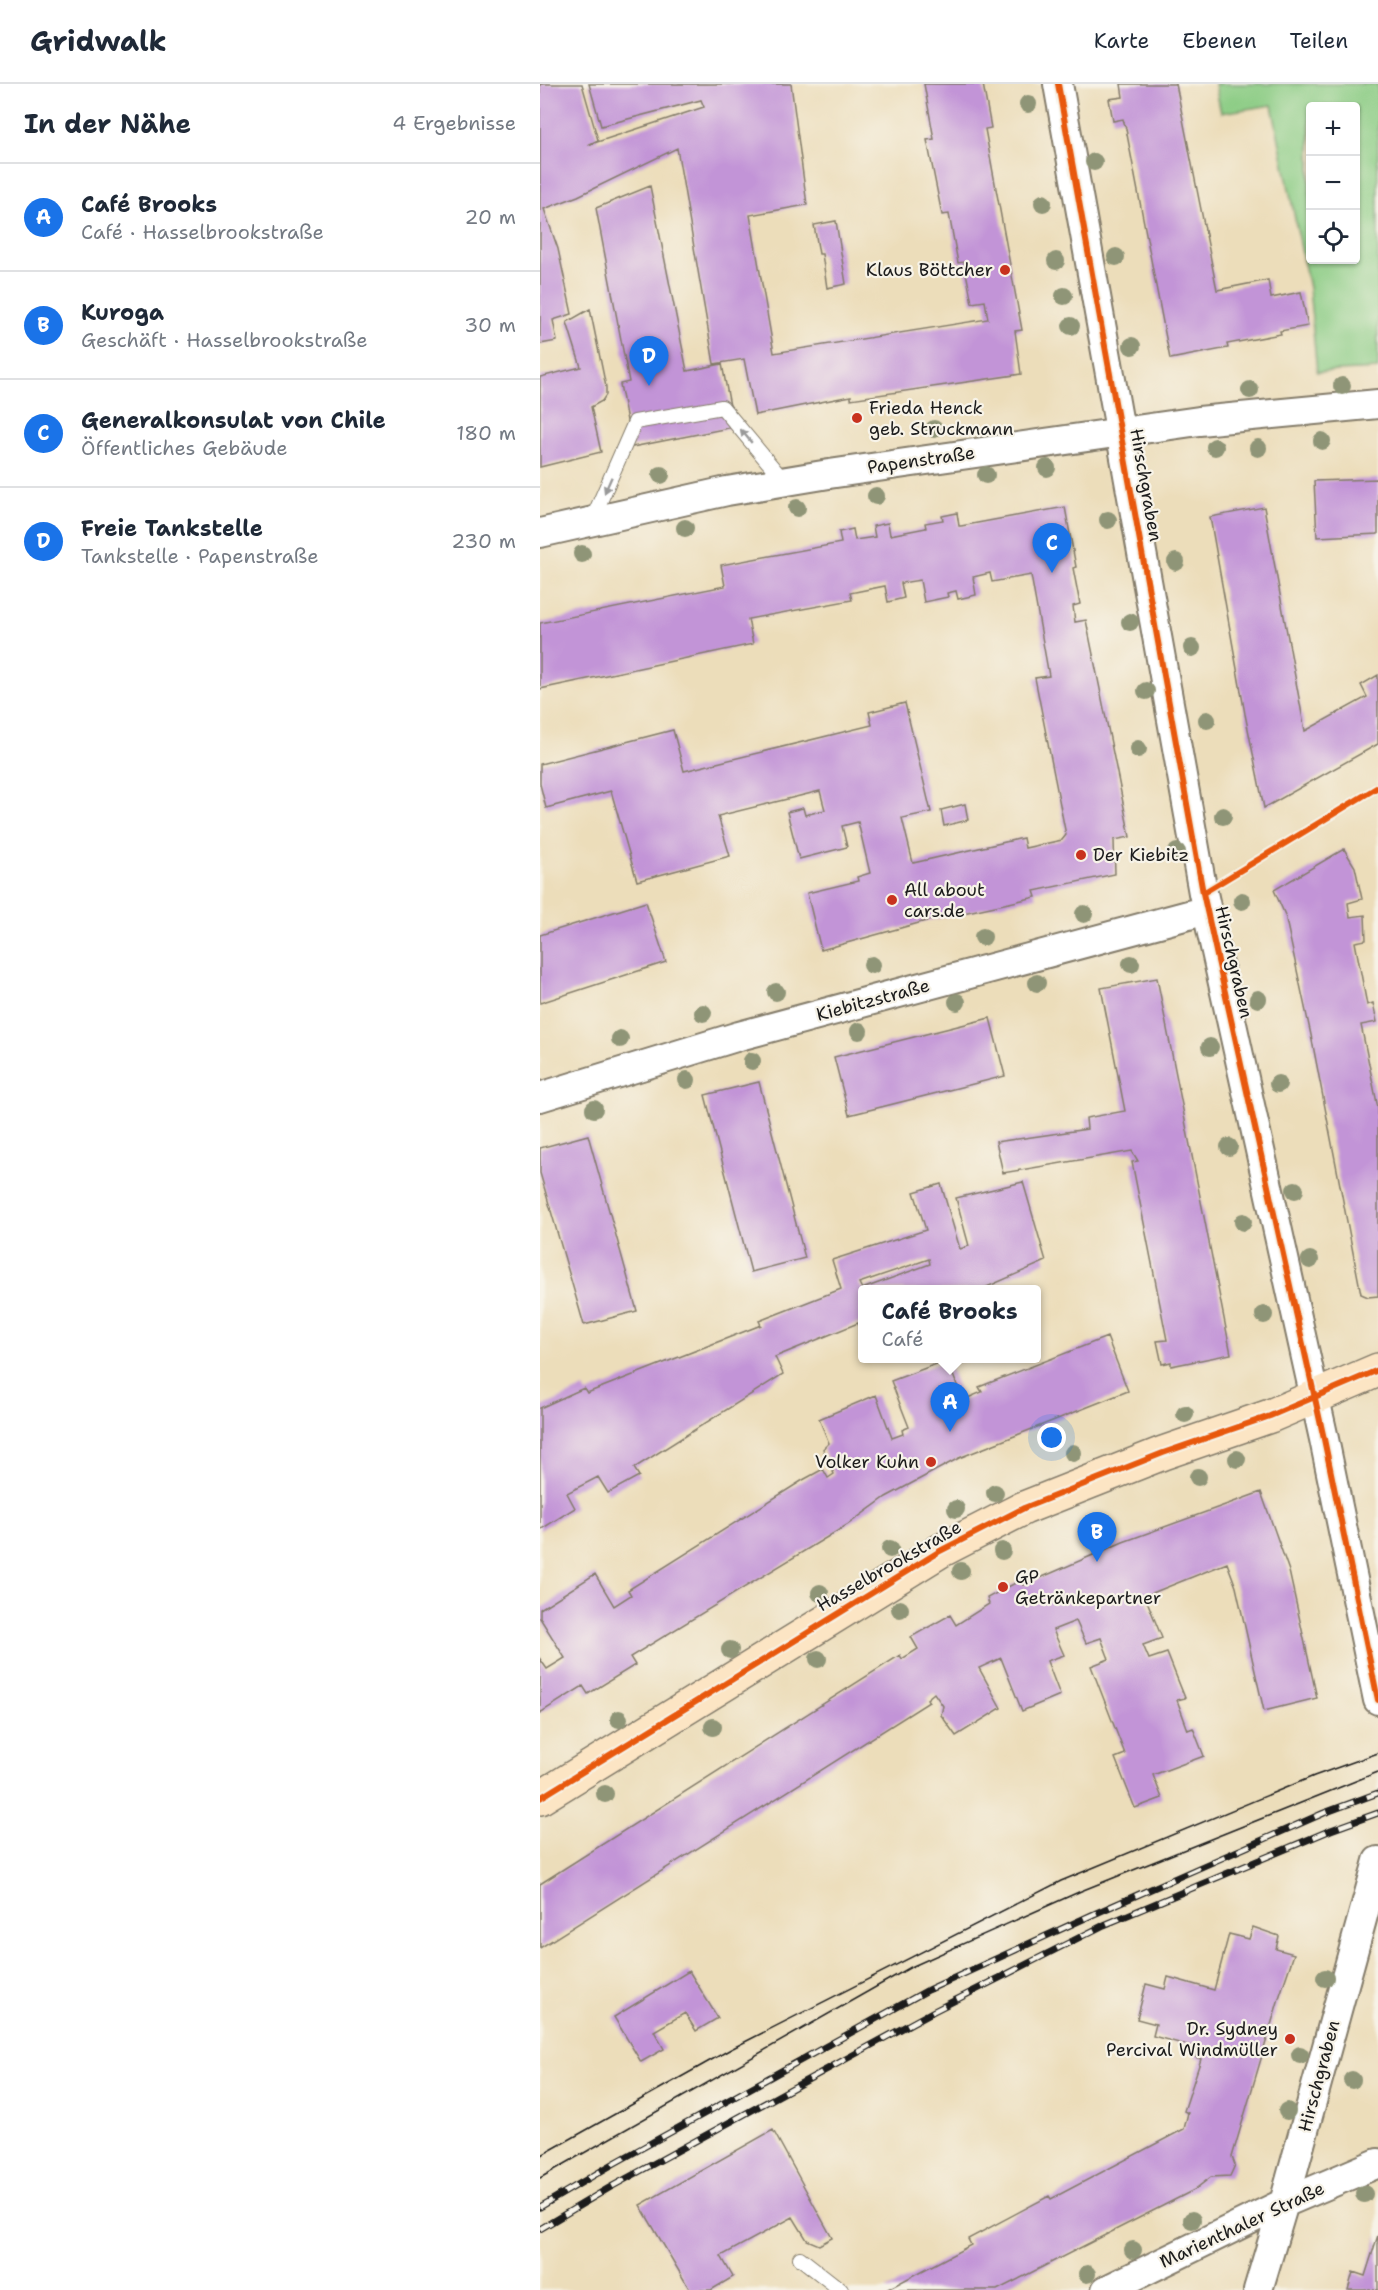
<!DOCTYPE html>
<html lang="de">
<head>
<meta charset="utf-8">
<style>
  body { margin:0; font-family:"Shantell Sans",sans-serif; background:#f6f6f7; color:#1f2937 }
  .controls { position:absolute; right:18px; top:18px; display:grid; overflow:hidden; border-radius:6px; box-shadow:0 2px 4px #0004 }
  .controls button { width:54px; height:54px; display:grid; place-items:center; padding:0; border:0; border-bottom:2px solid #e0e1e3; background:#fff; color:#1f2937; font:30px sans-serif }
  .you { position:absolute; left:512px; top:1354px; width:21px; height:21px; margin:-15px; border:4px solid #fff; border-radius:50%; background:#1a73e8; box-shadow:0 0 0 9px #1a73e833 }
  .badge { display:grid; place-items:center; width:39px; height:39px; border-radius:50%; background:#1a73e8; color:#fff; font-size:20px; font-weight:700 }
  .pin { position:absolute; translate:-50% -50px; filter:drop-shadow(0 2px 3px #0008) }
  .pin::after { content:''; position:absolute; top:32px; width:21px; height:18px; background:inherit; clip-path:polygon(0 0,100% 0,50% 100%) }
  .popup { position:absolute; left:318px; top:1201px; width:183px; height:78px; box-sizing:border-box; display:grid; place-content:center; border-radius:6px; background:#fff; filter:drop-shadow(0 2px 4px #0005); font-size:20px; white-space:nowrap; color:#747a83 }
  .popup b { font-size:22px; color:#1f2937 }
  .popup::after { content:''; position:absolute; left:50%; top:100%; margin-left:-12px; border:12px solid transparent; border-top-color:#fff }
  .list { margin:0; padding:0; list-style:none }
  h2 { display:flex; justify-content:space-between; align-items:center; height:78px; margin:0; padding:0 24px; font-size:26px }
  h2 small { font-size:20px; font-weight:400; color:#747a83 }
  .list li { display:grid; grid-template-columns:39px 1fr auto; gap:18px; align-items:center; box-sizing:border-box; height:108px; padding:0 24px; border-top:2px solid #e0e1e3 }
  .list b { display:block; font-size:22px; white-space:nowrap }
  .list p { margin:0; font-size:20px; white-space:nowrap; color:#747a83 }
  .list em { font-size:20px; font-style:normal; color:#747a83 }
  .icon { flex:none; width:33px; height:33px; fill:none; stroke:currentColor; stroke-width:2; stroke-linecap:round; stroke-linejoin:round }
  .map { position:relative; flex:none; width:838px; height:2206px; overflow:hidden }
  header { display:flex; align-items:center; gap:36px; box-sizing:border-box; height:84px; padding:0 30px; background:#fff; border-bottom:2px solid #e0e1e3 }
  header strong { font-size:28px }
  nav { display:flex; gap:33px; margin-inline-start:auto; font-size:21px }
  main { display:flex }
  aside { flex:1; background:#fff }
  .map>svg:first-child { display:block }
  .green { fill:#8bcc84; stroke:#547450; stroke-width:1.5; fill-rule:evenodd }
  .building { fill:#c294d7; fill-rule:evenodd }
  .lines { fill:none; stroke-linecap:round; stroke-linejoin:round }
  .lane-casing { stroke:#847c6b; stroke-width:16 }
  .street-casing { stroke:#847c6b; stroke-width:32 }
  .secondary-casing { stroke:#847c6b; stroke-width:36 }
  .lane { stroke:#fff; stroke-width:14 }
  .street { stroke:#fff; stroke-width:28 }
  .secondary { stroke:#fce5c4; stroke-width:33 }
  .tram { stroke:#1c1c1c; stroke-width:1.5 }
  .rail-casing { stroke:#1c1c1c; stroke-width:7 }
  .rail { stroke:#f7f3e8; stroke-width:4.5; stroke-dasharray:14; stroke-linecap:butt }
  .cycleway-casing { stroke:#f7f3e8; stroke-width:10 }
  .cycleway { stroke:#e8590c; stroke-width:6 }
  .tree { fill:#8f9577 }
  .oneway { fill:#999 }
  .poi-dot { fill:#c8321e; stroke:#f7f3e8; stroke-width:2 }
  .labels { text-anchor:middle; stroke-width:4.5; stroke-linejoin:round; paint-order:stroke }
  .poi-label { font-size:18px; fill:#1c1c1c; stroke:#f7f3e8; text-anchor:start }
  .street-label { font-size:18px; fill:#1c1c1c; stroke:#f7f3e8 }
</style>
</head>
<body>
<header>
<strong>Gridwalk</strong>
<nav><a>Karte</a><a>Ebenen</a><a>Teilen</a></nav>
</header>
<main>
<aside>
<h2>In der Nähe<small>4 Ergebnisse</small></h2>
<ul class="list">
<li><span class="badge">A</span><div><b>Café Brooks</b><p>Café · Hasselbrookstraße</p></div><em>20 m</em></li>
<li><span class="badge">B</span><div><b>Kuroga</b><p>Geschäft · Hasselbrookstraße</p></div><em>30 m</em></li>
<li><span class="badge">C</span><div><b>Generalkonsulat von Chile</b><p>Öffentliches Gebäude</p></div><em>180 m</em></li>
<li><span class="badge">D</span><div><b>Freie Tankstelle</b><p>Tankstelle · Papenstraße</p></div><em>230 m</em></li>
</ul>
</aside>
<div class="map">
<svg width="838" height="2206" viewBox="0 0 838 2206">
  <rect width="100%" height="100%" fill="#f7f3e8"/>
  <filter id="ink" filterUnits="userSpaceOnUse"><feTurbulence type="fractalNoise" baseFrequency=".0167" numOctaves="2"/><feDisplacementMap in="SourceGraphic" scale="12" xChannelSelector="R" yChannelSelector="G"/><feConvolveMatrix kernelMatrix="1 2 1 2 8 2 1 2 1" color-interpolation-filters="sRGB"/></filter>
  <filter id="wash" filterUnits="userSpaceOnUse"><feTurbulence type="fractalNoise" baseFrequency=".008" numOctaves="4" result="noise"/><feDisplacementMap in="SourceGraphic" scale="24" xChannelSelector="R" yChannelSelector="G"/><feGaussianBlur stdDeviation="1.35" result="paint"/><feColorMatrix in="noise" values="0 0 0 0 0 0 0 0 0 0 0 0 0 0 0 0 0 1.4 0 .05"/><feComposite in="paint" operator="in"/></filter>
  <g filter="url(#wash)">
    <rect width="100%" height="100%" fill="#ecddba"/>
    <path class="green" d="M675,0H838V285L777,288L769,204L732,21L681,29ZM770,22H816V176H770Z"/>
    <g id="blocks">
      <path class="building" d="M0,0H42L58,56L48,61L164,23L161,16L61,42L49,0H251L267,121L210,131L234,269L448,235L445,217L432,219L424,178L418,179L409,130L402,131L387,56L394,55L384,0H443L451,44L445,45L482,246L475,247L481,290L311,315V312L215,331L204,275L174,280L137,64L38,112L4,125L18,165L32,230L13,236L17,257L0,260Z
        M581,0H636L677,206L728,196L731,214L761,208L768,242L740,247L741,250L687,260L688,264L630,275L586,45L583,35L573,37L569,15L583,13Z
        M110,102L147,287L182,280L194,343L92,363L80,300L89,298L56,124Z
        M296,137L306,200L287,204L282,170H279L274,141Z
        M50,225L66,303V311L62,317L51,323L61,368L0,383V293L41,283L27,238Z
        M838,395V450L777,453L774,397Z
        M525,423L536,483L533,484L540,520L533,522L535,538L546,536L590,753L574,756L575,790L494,807L496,813L386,837L281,866L267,809L318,797L317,793L330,789L318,738L302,742L307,763L259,775L247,728L263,724L265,731L285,726L280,707L178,732L190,772L97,797L71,707L6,724L0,700V680L133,646L144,687L332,641L329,628L365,619L391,728L362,734L373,779L483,754L485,764L522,756L526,751L495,594L509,592L491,491L452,498L450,489L433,493L436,511L418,515L416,507L407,509L408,513L384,518L380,496L361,499L364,514L348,518L345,502L310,509L312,516L208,535L213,560L0,605V539L185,502L181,481L301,459L299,448L313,445L315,456L335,453L333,442L348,439L350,451L386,444L385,439L403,436L402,432L417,429L419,442H421Z
        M724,423L765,647L827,613L821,601L838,591V660L724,724L705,630L670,433Z
        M425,720L428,736L404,742L401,726Z
        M804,765L815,783L822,815L808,819L810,833L825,831L826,856L815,858L827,921L833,919L837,938L821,941L838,1024V1212L828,1213L821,1210L771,951L745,831L734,806Z
        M106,818L126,878L0,919V851Z
        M617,894L691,1270L631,1282V1278L622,1280L617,1257L627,1256L592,1078L598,1077L592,1067L463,1089L456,1058L547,1045L546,1034L585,1027L561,904Z
        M450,934L465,992L309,1031L294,973Z
        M219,998L265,1174L211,1188L165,1011Z
        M48,1051L97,1227L44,1241L0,1089V1064Z
        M483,1098L506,1177L440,1206H323V1251L318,1239L235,1273L243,1290L94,1384L99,1392L68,1409L58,1393L27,1409L35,1424L0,1446V1324L44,1304L47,1309L221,1241L219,1237L301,1205L292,1176L386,1146L374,1108L401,1100L420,1165L429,1162L416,1114ZM389,1175L390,1180L322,1205L319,1199Z
        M567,1253L588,1307L419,1374L346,1413L307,1441L90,1573L95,1581L48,1610L43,1602L0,1629V1575L7,1585L25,1574L0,1534V1525L55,1490L74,1522L91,1511L88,1506L263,1396L283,1385L288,1394L294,1390L283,1365L289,1359L279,1335L336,1311L352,1354L363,1350L362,1346L369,1343L351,1297L407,1276L423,1316L442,1308L439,1303Z
        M721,1408L749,1487L777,1614L724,1627L696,1503L687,1479L605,1512L622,1554L603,1561L609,1575L627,1569L645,1614L637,1616L648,1646L653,1644L664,1672L613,1691L622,1714L595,1724L575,1674L585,1670L551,1582L569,1575L561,1554L546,1559L536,1537L513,1546L524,1571L507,1577L520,1611L482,1627L461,1574L439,1584L461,1624L416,1652L401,1631L403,1622L394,1609L387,1615L389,1618L0,1864V1800L360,1571L362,1575L378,1565L371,1553L410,1531L416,1541L449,1520L447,1514L481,1496L484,1501L583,1458Z
        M713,1843L739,1852L736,1865L754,1870L739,1914L692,2073L695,2081L690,2092L671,2093L654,2106L457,2206H346L431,2161L428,2155L509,2112L511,2115L644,2045L648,2029L644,2027L661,1975L655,1973L658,1964L613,1952L616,1940L597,1935L606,1900L625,1905L628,1893L674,1906L689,1850L709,1855Z
        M149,1887L178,1934L156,1947L145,1929L114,1947L124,1965L101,1978L74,1933Z
        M233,2046L292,2154L279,2161L267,2156L253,2133L181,2172L193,2193L171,2206H150L100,2121Z
        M838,2151V2206H808L813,2188L825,2192Z"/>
    </g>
  </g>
  <g filter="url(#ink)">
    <use href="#blocks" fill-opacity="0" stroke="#847c6b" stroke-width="1.5"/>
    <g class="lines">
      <g class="lane-casing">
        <path id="lane" d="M52,436L95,338L182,323L244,397
          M260,2174L301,2206"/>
      </g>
      <g class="street-casing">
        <path id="street" d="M518,0L663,809L784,1355L838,1616
          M0,449L187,407L289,390L659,337L838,320
          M0,1013L199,952L667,826
          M566,2206L744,2119L838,2079
          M718,2206L744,2119L838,1777"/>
      </g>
      <g class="secondary-casing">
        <path id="secondary" d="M0,1714L400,1467L484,1424L623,1369L730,1332L838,1286"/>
      </g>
      <use href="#lane" class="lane"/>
      <use href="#street" class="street"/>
      <use href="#secondary" class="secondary"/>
      <path class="tram" d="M0,2072L191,1965L521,1797L774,1692L838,1669
        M0,2094L371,1883L541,1807L838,1688"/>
      <g class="rail-casing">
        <path id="rail" d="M0,2123L73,2080L388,1906L554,1830L784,1729L838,1709
          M0,2145L69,2104L394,1927L564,1841L791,1746L838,1729"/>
      </g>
      <use href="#rail" class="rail"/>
      <g class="cycleway-casing">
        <path id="cycleway" d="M518,0L663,809L784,1355L838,1616
          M663,809L838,703
          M0,1714L400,1467L484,1424L623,1369L730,1332L838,1286"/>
      </g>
      <use href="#cycleway" class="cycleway"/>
    </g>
    <g class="tree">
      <circle cx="488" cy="20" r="9"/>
      <circle cx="554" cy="78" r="9"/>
      <circle cx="503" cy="119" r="9"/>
      <circle cx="576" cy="173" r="9"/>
      <circle cx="516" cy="177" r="9"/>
      <circle cx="524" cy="212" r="9"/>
      <circle cx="531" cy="242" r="9"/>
      <circle cx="592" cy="262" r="9"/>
      <circle cx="802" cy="302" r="9"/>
      <circle cx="710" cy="306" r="9"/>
      <circle cx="394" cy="345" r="9"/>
      <circle cx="782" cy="357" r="9"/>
      <circle cx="675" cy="363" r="9"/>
      <circle cx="718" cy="364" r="9"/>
      <circle cx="507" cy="384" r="9"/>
      <circle cx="121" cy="391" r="9"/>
      <circle cx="446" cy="391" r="9"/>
      <circle cx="336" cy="412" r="9"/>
      <circle cx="257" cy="424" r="9"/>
      <circle cx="568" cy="436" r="9"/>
      <circle cx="145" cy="444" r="9"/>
      <circle cx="42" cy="470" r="9"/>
      <circle cx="636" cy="478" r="9"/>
      <circle cx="590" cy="538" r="9"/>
      <circle cx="652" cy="564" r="9"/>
      <circle cx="606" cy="607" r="9"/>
      <circle cx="667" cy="636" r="9"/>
      <circle cx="598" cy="665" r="9"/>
      <circle cx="683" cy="732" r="9"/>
      <circle cx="637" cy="768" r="9"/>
      <circle cx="702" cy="817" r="9"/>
      <circle cx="544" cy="830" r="9"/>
      <circle cx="443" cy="853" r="9"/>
      <circle cx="591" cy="880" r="9"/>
      <circle cx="332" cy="881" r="9"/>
      <circle cx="497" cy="899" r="9"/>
      <circle cx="236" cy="908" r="9"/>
      <circle cx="718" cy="915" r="9"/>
      <circle cx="417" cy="918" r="9"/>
      <circle cx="163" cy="929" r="9"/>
      <circle cx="319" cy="947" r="9"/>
      <circle cx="80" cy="955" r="9"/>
      <circle cx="670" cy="963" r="9"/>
      <circle cx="212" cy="977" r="9"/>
      <circle cx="147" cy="996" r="9"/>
      <circle cx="738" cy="1000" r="9"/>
      <circle cx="54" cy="1025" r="9"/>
      <circle cx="689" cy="1063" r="9"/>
      <circle cx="755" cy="1106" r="9"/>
      <circle cx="703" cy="1138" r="9"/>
      <circle cx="770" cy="1176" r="9"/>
      <circle cx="724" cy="1231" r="9"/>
      <circle cx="645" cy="1330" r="9"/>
      <circle cx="533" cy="1369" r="9"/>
      <circle cx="697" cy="1375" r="9"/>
      <circle cx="658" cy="1393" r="9"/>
      <circle cx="455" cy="1409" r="9"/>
      <circle cx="416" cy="1425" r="9"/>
      <circle cx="350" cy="1465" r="9"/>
      <circle cx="462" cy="1467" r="9"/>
      <circle cx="421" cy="1487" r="9"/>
      <circle cx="280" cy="1509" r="9"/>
      <circle cx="360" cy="1525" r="9"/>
      <circle cx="190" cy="1566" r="9"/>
      <circle cx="278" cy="1575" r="9"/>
      <circle cx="79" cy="1635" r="9"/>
      <circle cx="173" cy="1643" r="9"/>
      <circle cx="65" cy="1710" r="9"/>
      <circle cx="785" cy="1894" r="9"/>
      <circle cx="760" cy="1971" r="9"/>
      <circle cx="812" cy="1996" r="9"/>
      <circle cx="747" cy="2027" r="9"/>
      <circle cx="824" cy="2110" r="9"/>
      <circle cx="652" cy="2136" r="9"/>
      <circle cx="593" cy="2166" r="9"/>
      <circle cx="547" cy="2190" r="9"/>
    </g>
    <defs><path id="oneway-solid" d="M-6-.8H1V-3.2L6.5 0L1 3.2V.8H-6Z" transform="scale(1.5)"/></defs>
    <g class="oneway">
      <use href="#oneway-solid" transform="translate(206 352) rotate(-130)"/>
      <use href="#oneway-solid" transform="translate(68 401) rotate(114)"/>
    </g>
  </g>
  <g class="poi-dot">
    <circle cx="465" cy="186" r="6"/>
    <circle cx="317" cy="334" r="6"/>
    <circle cx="541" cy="771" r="6"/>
    <circle cx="352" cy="816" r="6"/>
    <circle cx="391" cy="1378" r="6"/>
    <circle cx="463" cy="1503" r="6"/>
    <circle cx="750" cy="1955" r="6"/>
  </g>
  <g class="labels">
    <g class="poi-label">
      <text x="453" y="192" text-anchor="end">Klaus Böttcher</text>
      <text x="329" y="330">Frieda Henck<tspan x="329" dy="21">geb. Struckmann</tspan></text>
      <text x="553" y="777">Der Kiebitz</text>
      <text x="364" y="812">All about<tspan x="364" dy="21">cars.de</tspan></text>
      <text x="379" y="1384" text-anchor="end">Volker Kuhn</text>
      <text x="475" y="1499">GP<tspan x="475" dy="21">Getränkepartner</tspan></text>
      <text x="738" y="1951" text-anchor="end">Dr. Sydney<tspan x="738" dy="21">Percival Windmüller</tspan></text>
    </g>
    <g class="street-label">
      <text transform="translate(381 376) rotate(-8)" y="6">Papenstraße</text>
      <text transform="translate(606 401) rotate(80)" y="6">Hirschgraben</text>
      <text transform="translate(694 878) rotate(77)" y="6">Hirschgraben</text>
      <text transform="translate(333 916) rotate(-15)" y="6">Kiebitzstraße</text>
      <text transform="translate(349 1482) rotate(-30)" y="6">Hasselbrookstraße</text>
      <text transform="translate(779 1992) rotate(-75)" y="6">Hirschgraben</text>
      <text transform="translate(702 2141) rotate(-25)" y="6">Marienthaler Straße</text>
    </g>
  </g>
</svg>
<div class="controls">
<button>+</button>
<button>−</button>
<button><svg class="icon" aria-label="locate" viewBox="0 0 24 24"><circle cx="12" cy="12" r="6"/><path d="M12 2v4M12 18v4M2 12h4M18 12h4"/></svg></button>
</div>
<div class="you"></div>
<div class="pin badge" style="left:410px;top:1348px">A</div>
<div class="popup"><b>Café Brooks</b>Café</div>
<div class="pin badge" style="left:557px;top:1478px">B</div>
<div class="pin badge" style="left:512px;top:489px">C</div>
<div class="pin badge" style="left:109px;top:302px">D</div>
</div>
</main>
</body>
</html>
